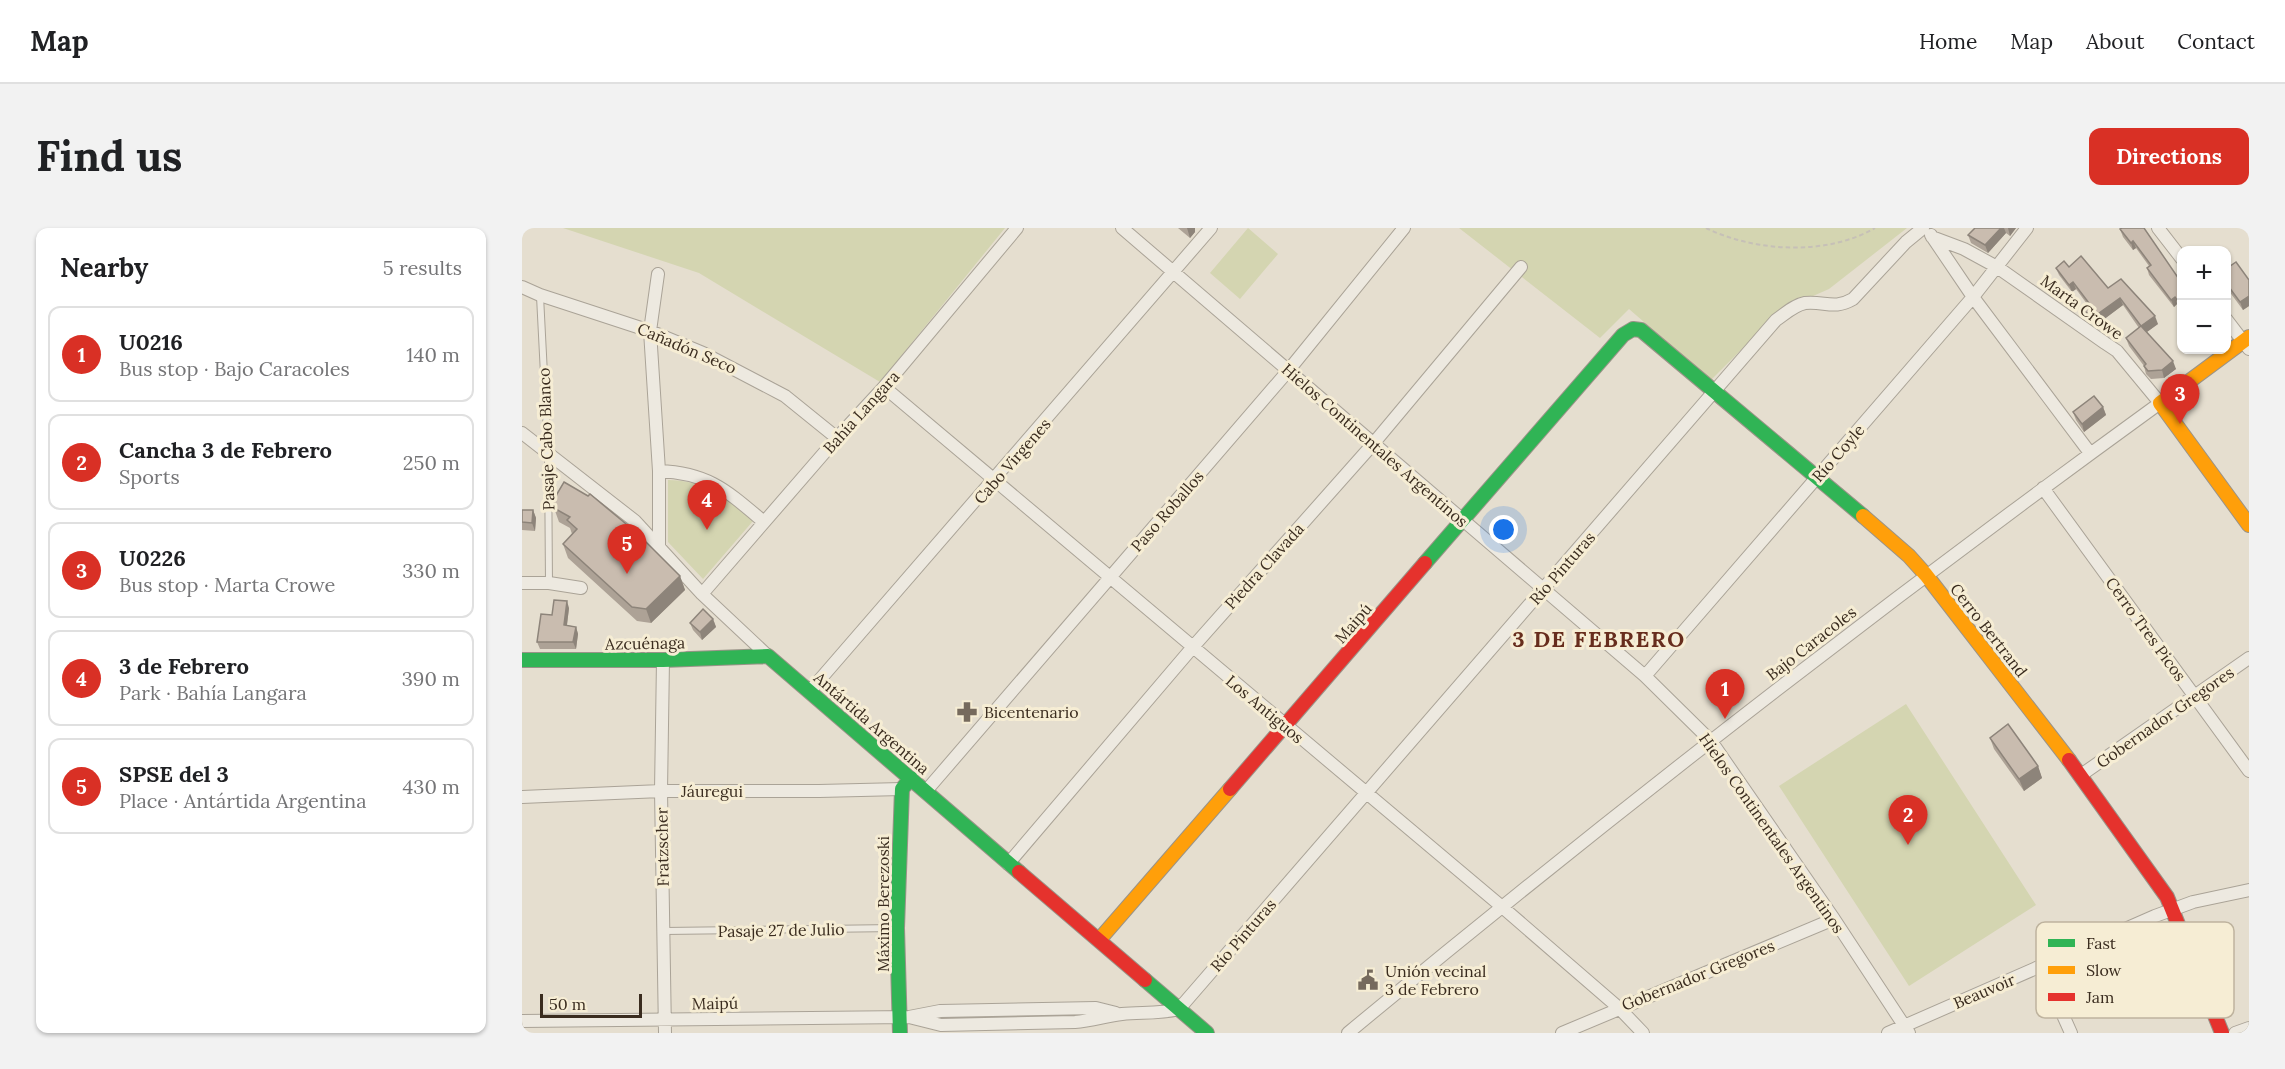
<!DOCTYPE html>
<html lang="en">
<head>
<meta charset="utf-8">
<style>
  body { margin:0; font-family:Lora,serif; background:#f2f2f2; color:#202124 }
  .controls { position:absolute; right:18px; top:18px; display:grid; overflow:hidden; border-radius:12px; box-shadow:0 2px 4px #0004 }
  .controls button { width:54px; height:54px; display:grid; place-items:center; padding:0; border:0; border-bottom:2px solid #e0e0e0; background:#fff; color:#202124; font:30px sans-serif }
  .scale { position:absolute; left:18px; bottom:15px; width:102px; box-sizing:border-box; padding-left:6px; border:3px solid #3a2c1f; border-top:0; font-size:16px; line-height:21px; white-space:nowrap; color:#3a2c1f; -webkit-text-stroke:4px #f6edd4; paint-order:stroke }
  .you { position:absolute; left:982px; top:302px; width:21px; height:21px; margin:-15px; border:4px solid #fff; border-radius:50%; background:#1a73e8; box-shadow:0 0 0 9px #1a73e833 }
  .badge { display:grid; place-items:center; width:39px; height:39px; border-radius:50%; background:#d93025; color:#fff; font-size:20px; font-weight:700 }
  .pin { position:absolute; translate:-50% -50px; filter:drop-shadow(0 2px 3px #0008) }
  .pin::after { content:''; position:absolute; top:32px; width:21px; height:18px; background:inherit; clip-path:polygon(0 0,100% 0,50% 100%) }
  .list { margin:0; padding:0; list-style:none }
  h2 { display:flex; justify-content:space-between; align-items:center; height:78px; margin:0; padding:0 24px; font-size:26px }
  h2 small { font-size:20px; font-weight:400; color:#757577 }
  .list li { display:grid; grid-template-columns:39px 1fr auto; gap:18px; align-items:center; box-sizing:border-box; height:96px; margin:0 12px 12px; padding:0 12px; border:2px solid #e0e0e0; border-radius:12px }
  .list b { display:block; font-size:22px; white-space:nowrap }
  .list p { margin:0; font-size:20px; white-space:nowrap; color:#757577 }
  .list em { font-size:20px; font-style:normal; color:#757577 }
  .map { position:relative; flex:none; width:1727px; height:805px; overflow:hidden; border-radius:12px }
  header { display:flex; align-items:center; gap:36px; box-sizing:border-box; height:84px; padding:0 30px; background:#fff; border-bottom:2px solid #e0e0e0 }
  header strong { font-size:28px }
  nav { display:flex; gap:33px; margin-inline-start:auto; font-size:21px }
  .intro { display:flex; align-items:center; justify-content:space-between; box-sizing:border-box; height:144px; padding:0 36px }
  h1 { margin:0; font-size:42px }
  .button { padding:15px 27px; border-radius:12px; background:#d93025; color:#fff; font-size:21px; font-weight:700 }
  main { display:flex; gap:36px; padding:0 36px }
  aside { flex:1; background:#fff; border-radius:12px; box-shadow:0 2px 4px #0004 }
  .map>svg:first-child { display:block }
  .green { fill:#d4d5b1 }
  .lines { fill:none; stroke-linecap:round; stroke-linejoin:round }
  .lane-casing { stroke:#aaa397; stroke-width:8 }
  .street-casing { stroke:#aaa397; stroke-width:14 }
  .fast-casing { stroke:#9a9388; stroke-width:16 }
  .slow-casing { stroke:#9a9388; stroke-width:16 }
  .jam-casing { stroke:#9a9388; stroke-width:16 }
  .path { stroke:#c6c0b7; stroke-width:2; stroke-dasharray:4.5 3; stroke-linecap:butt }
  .lane { stroke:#ede9e0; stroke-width:6 }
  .street { stroke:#ede9e0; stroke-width:12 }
  .fast { stroke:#30b455; stroke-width:14 }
  .slow { stroke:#ff9f0a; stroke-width:14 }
  .jam { stroke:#e5322d; stroke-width:14 }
  .wall { fill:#ada296 }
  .shaded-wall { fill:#8d847a }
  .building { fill:#c9bcaf; stroke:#8d847a; stroke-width:1.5 }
  .labels { text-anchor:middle; stroke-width:6; stroke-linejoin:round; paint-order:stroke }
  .street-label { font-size:16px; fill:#3a2c1f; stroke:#f6edd4 }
  .poi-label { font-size:16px; fill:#3a2c1f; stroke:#f6edd4; text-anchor:start }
  .district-label { font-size:22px; font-weight:bold; letter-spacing:1.5px; fill:#672d1d; stroke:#f6edd4 }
  .key { fill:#f6edd4; stroke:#beb39e; stroke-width:1.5 }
  .key-label { font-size:16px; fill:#3a2c1f }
</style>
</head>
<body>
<header>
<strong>Map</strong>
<nav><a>Home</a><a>Map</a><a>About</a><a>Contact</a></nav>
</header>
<div class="intro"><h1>Find us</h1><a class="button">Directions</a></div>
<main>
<aside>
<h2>Nearby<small>5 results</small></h2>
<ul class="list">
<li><span class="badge">1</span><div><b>U0216</b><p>Bus stop · Bajo Caracoles</p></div><em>140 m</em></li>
<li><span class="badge">2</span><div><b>Cancha 3 de Febrero</b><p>Sports</p></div><em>250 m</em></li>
<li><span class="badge">3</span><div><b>U0226</b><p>Bus stop · Marta Crowe</p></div><em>330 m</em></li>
<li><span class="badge">4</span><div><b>3 de Febrero</b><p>Park · Bahía Langara</p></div><em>390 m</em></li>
<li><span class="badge">5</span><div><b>SPSE del 3</b><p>Place · Antártida Argentina</p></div><em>430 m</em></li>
</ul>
</aside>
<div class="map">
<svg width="1727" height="805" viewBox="0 0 1727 805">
  <rect width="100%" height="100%" fill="#e5decf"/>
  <path class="green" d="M41,0H483L358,154L177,45Z
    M726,0L756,26L718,71L688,45Z
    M937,0H1385L1307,61L1259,82L1189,152L1107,81L1078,110Z
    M146,252C185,253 202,268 231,293L181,351L146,314Z
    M1384,476L1514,677L1387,758L1257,558Z"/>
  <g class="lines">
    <g class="lane-casing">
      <path id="lane" d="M18,68L26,225L27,355
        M142,703L374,700"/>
    </g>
    <g class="street-casing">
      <path id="street" d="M600,0L1123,448L1189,513L1312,691L1387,805
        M1636,0L1660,31
        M1409,7L1451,69L1568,225
        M136,46L128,103L137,243V318
        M0,59L18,67L128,103L181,125L263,168L315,210
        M1704,91L1727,121
        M362,159L979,678L1097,780L1121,805
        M0,205L113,293L180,366L246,428
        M137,243C187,245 205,263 242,294
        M1521,260L1727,543
        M0,355H27L59,360
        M180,366L315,210L362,159L495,0
        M141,432L139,563L143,805
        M1123,448L1451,69L1505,0
        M288,463L689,0
        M1559,547L1727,430
        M404,563L766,143L882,0
        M0,569L139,563H297L380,561
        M486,636L670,420L851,216L999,39
        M1519,738L1549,805
        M387,789L419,797L553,794C569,793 584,788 600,786C619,784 638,786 657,781L1254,92C1263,86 1272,77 1283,75C1303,73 1312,82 1331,71L1384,14L1401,0
        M0,793L387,789L418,783L574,780L594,785
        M826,805C1090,586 1361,376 1638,175L1595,123L1583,115L1475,39L1442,21L1410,9
        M1040,805L1312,691
        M1366,805L1633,688L1671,674L1727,662
        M1713,805L1727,800"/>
    </g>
    <g class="fast-casing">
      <path id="fast" d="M903,335L1101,107L1111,101L1119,102L1341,288
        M0,432H141L246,428L497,644
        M623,752L685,805
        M378,805L375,700L380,561L389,550"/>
    </g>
    <g class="slow-casing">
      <path id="slow" d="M1727,109L1638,175L1727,297
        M1341,288L1387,328L1404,347L1547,532
        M577,712L708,561"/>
    </g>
    <g class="jam-casing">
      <path id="jam" d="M1547,532L1645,669L1700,805
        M708,561L903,335
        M497,644L623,752"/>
    </g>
    <path class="path" d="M1184,0C1233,24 1305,28 1353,0"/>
    <use href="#lane" class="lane"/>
    <use href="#street" class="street"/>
    <use href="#fast" class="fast"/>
    <use href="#slow" class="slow"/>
    <use href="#jam" class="jam"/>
  </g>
  <path class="wall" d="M656,0H673V4L668,10Z
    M1453,0H1494L1488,8L1484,5L1466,25L1449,15L1446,7Z
    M1598,1L1655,49L1659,54V82L1655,76L1652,79L1627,47L1625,40L1627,38L1614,20L1611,22L1601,9Z
    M1547,39L1586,60L1636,96L1625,104L1654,141L1642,150L1629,151L1624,146L1622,138L1607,118L1604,110L1617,100L1601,77L1573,98L1563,87L1560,80L1565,76L1554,61L1550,64L1537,47L1534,40Z
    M1704,41L1727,52V78L1721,82L1704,59Z
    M1581,179L1584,187L1562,204L1554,192L1551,184Z
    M32,280L158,348L163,362L129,395L115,393L46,330L41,316L50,306L48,300L37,294Z
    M0,282H11L14,290L13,303L0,302Z
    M47,380L45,397L54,399L56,406L54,421H18L15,414Z
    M191,391L194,399L180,412L171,402L168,395Z
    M1468,510L1516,538L1520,550L1502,563L1472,521Z"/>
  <path class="shaded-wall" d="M665,0H673V4L668,10Z
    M1479,0H1482L1484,5L1466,25L1463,17Z
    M1486,0H1494L1488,8Z
    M1611,13L1614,20L1611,22L1609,15Z
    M1551,54L1554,61L1550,64L1547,57Z
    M1727,68V78L1721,82L1718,74Z
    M1653,69L1655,76L1652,79L1649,72Z
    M1598,70L1601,77L1573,98L1570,90Z
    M1633,88L1636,96L1622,106L1619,98Z
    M1651,133L1654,141L1642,150L1640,142Z
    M1581,179L1584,187L1562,204L1560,196Z
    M11,282L14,290L13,303L10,295Z
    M158,348L163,362L129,395L124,381Z
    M45,373L47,380L44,404L42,397Z
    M191,391L194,399L180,412L178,404Z
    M54,399L56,406L54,421L51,414Z
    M1516,538L1520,550L1502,563L1497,551Z"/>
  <path class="building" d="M1453,0H1479L1463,17L1446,7Z
    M1600,0H1622L1659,54V78L1653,69L1649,72L1625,40L1629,37L1611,13L1609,15L1598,1Z
    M1559,28L1586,60L1599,51L1633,88L1619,98L1598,70L1570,90L1560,80L1567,75L1551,54L1547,57L1534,40L1542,33L1547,39Z
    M1714,34L1727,52V68L1718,74L1704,55V41Z
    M1619,98L1651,133L1640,142L1626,143L1622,138L1624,136L1604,110Z
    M1572,168L1581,179L1560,196L1551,184Z
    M42,254L66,268L68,266L115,305L158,348L124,381L110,379L41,316L55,301L45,292L48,289L32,280V271Z
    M0,282H11L10,295L0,294Z
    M32,372L45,373L42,397L54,399L51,414H15L19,386L30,387Z
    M181,381L191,391L178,404L168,395Z
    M1486,496L1516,538L1497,551L1468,510Z"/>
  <defs>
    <g id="pharmacy-bare" transform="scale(1.62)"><path d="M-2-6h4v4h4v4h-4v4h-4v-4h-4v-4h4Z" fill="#766a5d" stroke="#f6edd4" stroke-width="2.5" paint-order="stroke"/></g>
    <g id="civic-bare" transform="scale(1.62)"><path d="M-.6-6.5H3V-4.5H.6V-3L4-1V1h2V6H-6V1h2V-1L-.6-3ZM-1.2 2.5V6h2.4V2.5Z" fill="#766a5d" stroke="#f6edd4" stroke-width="2.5" paint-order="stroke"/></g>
  </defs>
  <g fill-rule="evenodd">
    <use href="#pharmacy-bare" x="445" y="484"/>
    <use href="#civic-bare" x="846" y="752"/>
  </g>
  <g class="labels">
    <g class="street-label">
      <text transform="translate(1560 79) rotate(36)" y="6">Marta Crowe</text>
      <text transform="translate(165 120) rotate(23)" y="6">Cañadón Seco</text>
      <text transform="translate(339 184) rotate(-48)" y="6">Bahía Langara</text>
      <text transform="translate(24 211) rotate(-92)" y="6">Pasaje Cabo Blanco</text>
      <text transform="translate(853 217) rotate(41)" y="6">Hielos Continentales Argentinos</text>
      <text transform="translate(1316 225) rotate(-49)" y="6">Río Coyle</text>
      <text transform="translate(490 233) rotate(-49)" y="6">Cabo Virgenes</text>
      <text transform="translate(645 283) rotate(-49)" y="6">Paso Roballos</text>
      <text transform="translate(742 338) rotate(-48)" y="6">Piedra Clavada</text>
      <text transform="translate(1040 340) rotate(-49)" y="6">Río Pinturas</text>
      <text transform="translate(831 395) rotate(-49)" y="6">Maipú</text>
      <text transform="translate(1624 401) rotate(54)" y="6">Cerro Tres Picos</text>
      <text transform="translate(1467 402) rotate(52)" y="6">Cerro Bertrand</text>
      <text transform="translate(123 415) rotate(-1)" y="6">Azcuénaga</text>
      <text transform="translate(1289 415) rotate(-38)" y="6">Bajo Caracoles</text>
      <text transform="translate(743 481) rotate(40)" y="6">Los Antiguos</text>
      <text transform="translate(1643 489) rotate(-35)" y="6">Gobernador Gregores</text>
      <text transform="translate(350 495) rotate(41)" y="6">Antártida Argentina</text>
      <text x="190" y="569">Jáuregui</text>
      <text transform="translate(1250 605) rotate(55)" y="6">Hielos Continentales Argentinos</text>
      <text transform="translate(140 619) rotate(-91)" y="6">Fratzscher</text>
      <text transform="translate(361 676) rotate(-90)" y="6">Máximo Berezoski</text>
      <text transform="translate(259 702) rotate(-1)" y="6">Pasaje 27 de Julio</text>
      <text transform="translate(721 707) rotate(-49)" y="6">Río Pinturas</text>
      <text transform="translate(1176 747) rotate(-22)" y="6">Gobernador Gregores</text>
      <text transform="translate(1462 763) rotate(-23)" y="6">Beauvoir</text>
      <text transform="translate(193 775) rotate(-1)" y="6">Maipú</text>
    </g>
    <g class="poi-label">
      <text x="462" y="490">Bicentenario</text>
      <text x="863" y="749">Unión vecinal<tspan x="863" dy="18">3 de Febrero</tspan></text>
    </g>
    <g class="district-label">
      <text x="1077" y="419">3 DE FEBRERO</text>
    </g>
  </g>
  <rect x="1514" y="694" width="198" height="96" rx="9" class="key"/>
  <rect x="1526" y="711" width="27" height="8" fill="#30b455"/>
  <rect x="1526" y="738" width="27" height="8" fill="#ff9f0a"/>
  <rect x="1526" y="765" width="27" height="8" fill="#e5322d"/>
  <g class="key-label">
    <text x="1564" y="721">Fast</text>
    <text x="1564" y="748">Slow</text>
    <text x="1564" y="775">Jam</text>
  </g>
</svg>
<div class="controls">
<button>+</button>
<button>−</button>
</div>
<div class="scale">50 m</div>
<div class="you"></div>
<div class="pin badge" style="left:1203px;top:491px">1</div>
<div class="pin badge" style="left:1386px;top:617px">2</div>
<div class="pin badge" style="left:1658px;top:196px">3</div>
<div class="pin badge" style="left:185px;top:302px">4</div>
<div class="pin badge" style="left:105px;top:346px">5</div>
</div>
</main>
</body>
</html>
